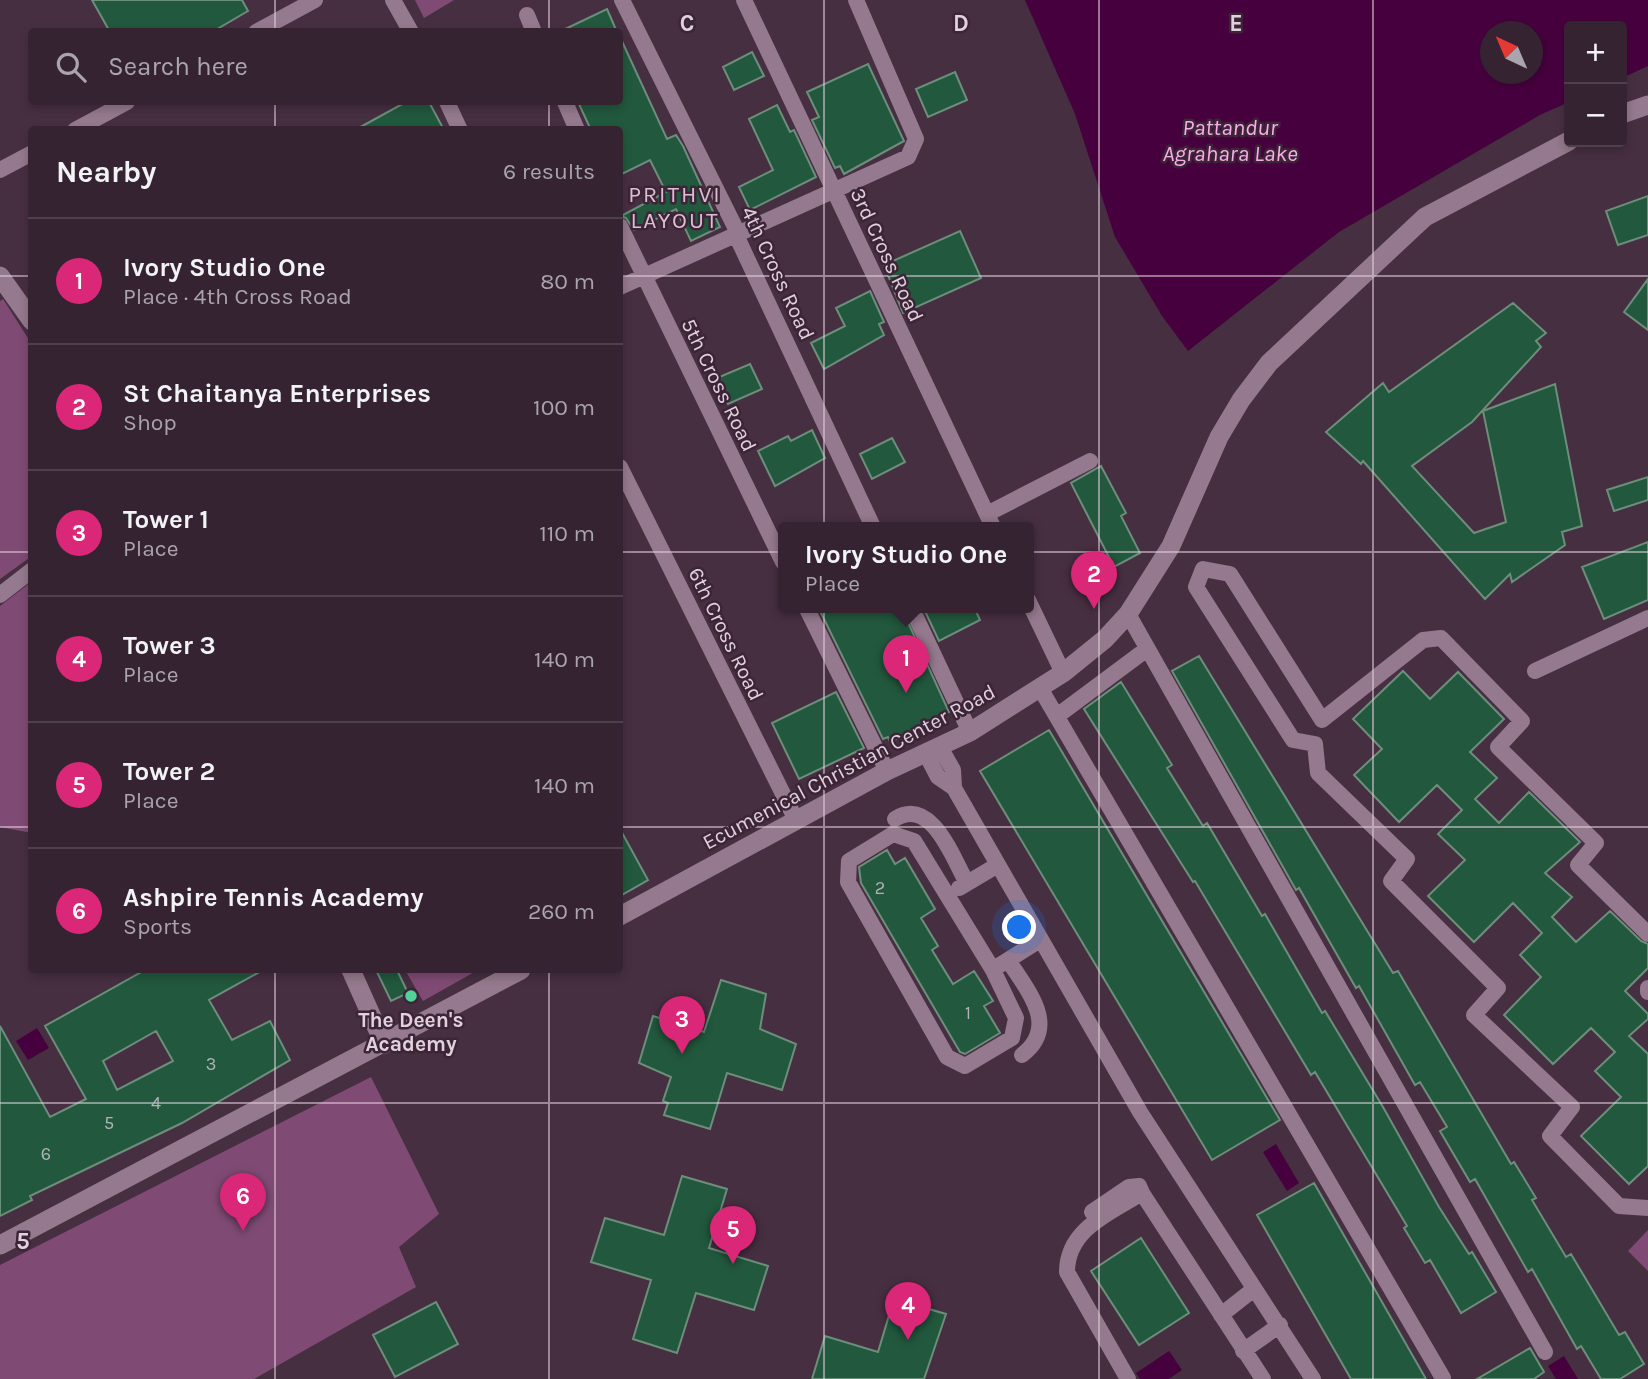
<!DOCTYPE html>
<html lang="en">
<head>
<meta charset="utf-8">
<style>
  body { margin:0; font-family:Karla,sans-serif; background:#402f3e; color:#f1f3f6 }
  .controls { position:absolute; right:21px; top:21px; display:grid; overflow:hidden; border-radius:7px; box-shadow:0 4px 10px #0003 }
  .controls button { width:63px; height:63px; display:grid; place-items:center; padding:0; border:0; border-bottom:2px solid #4f404d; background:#352332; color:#f1f3f6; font:35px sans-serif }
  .compass { position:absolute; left:1480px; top:21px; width:63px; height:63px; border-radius:50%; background:#352332; box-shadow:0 4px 10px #0003; rotate:316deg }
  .you { position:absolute; left:1020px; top:928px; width:24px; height:24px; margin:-18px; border:5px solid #fff; border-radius:50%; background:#1a73e8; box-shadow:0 0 0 10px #1a73e833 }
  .badge { display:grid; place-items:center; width:46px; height:46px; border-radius:50%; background:#db2777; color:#fff; font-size:23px; font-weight:700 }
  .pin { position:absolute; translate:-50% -58px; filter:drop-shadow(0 2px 4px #0008) }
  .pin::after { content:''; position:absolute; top:37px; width:24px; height:21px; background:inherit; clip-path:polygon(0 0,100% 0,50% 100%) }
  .popup { position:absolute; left:778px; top:522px; width:256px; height:91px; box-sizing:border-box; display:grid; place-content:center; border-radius:7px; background:#352332; filter:drop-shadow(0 2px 5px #0005); font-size:23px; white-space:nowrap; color:#aaa4ac }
  .popup b { font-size:26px; color:#f1f3f6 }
  .popup::after { content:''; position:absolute; left:50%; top:100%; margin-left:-14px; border:14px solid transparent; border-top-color:#352332 }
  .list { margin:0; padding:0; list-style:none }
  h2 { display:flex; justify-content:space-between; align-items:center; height:91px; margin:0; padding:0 28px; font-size:30px }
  h2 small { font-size:23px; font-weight:400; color:#aaa4ac }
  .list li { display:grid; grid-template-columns:46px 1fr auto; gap:21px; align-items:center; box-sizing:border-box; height:126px; padding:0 28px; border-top:2px solid #4f404d }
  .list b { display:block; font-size:26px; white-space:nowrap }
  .list p { margin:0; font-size:23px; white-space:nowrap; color:#aaa4ac }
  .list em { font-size:23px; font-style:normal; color:#aaa4ac }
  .icon { flex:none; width:38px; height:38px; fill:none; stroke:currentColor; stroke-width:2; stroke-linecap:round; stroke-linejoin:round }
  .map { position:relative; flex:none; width:1648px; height:1379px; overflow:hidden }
  .search { position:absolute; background:#352332; box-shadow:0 4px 10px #0003; left:28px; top:28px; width:595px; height:77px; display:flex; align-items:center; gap:18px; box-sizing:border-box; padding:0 24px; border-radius:7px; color:#aaa4ac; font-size:26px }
  .panel { position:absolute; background:#352332; box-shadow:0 4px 10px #0003; left:28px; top:126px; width:595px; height:847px; border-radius:7px }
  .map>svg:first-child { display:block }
  .green { fill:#7f4b75 }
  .water { fill:#47003e; fill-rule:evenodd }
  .building { fill:#22583e; stroke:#6d8e7b; stroke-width:2; fill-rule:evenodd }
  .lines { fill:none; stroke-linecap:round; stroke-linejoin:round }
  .minor { stroke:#95798e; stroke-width:16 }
  .tertiary { stroke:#95798e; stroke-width:19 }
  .grid { fill:none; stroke:#e1d1dd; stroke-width:2; stroke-opacity:0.55 }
  .poi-dot { fill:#51d397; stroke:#3c2537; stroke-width:2.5 }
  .labels { text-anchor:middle; stroke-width:5; stroke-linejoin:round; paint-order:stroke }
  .number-label { font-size:18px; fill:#b1b3b5 }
  .street-label { font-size:21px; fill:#e1d1dd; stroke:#3c2537 }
  .poi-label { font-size:21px; font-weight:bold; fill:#e1d1dd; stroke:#3c2537 }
  .water-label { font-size:23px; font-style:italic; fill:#fbacea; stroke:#3c2537 }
  .neighbourhood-label { font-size:23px; letter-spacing:2px; fill:#ddbed5; stroke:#3c2537 }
  .grid-label { font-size:23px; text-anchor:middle; font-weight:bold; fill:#e1d1dd; stroke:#3c2537; stroke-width:5; stroke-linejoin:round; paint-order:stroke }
</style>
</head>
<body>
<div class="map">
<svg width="1648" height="1379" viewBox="0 0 1648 1379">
  <rect width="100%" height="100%" fill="#472f42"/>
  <path class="green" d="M415,0H454L424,18Z
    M3,299L31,343L32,556L0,579V301Z
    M31,582L32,833L0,827V606Z
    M405,970H478L423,1001Z
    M371,1077L439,1214L399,1247L416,1287L254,1379H0V1265Z
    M1648,1230V1271L1628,1251Z"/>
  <path class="water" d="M1025,0H1648V66L1622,78V26H1569V102L1540,115L1339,232L1188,351L1162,316L1115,237L1075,114ZM1490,32H1532V74H1490Z
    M37,1028L49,1048L28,1060L16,1041Z
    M1276,1144L1299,1183L1287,1191L1263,1152Z
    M1169,1351L1182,1370L1169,1379H1140L1136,1373Z
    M1564,1356L1578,1379H1556L1548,1366Z"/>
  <path class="building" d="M92,0H242L248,11L212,32H110Z
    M607,9L617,32H559Z
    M620,37L667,139L676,135L683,146L720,227L691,241L676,209L634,230L626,218L621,216L666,192L650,160L620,175V130H591L578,102H620Z
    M752,52L764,76L734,90L723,67Z
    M868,64L904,141L844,174L840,166L835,168L812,120L819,117L807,92Z
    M955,72L967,100L928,117L916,89Z
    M406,102H429L444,130H355Z
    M777,105L790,132L794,130L816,177L750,210L739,187L773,170L749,119Z
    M1648,196V235L1618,245L1606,211Z
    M960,231L981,278L903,313L884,265Z
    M1648,279V330L1624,312Z
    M870,291L884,322L879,324L884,335L824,369L811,343L845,326L836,308Z
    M1513,303L1546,333L1536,341L1541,347L1472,422L1412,466L1474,533L1506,522L1483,411L1555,384L1582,526L1562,532L1565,545L1512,582L1510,574L1485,599L1363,461L1361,464L1326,432L1383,383L1389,392Z
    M750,364L762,389L728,404L717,378Z
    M812,430L825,458L775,486L758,451L788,436L791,441Z
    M892,438L905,462L872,479L860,454Z
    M1101,466L1126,513L1121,516L1140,553L1114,567L1071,483Z
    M1648,477V500L1614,511L1607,490Z
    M1648,542V600L1604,619L1582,567Z
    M828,607H901L949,712L890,742L888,737L883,739L820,611Z
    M923,607H974L980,620L939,641Z
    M1199,656L1393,973L1398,971L1511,1164L1514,1162L1536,1198L1532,1200L1566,1257L1571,1254L1619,1335L1625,1332L1644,1364L1620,1379H1601L1581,1346L1577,1349L1532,1269L1528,1272L1475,1179L1470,1182L1440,1131L1447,1127L1420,1082L1415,1085L1359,986L1356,988L1299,888L1296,890L1172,671Z
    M1403,671L1430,699L1458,672L1504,719L1470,752L1497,778L1475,799L1499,823L1529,792L1580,842L1545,873L1572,897L1552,917L1576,942L1610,911L1641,941L1648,944V968L1625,991L1648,1014V1019L1629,1036L1648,1054V1166L1629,1184L1581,1136L1621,1097L1595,1071L1615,1052L1591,1028L1553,1064L1504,1015L1541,977L1520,955L1542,933L1513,903L1474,942L1428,896L1465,860L1438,834L1462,810L1437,785L1399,822L1354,775L1382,749L1353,719Z
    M1121,682L1172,765L1167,768L1203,826L1207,823L1262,916L1265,914L1322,1013L1325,1011L1383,1107L1439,1207L1469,1254L1472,1252L1496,1292L1461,1313L1430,1260L1425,1263L1404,1228L1407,1226L1315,1072L1311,1075L1195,881L1193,882L1084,709Z
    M836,692L864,748L799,779L772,723Z
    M1049,730L1280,1120L1212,1160L980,771Z
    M620,829L648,880L620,896Z
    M887,850L895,864L905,858L935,909L921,918L938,946L932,950L953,984L974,971L993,1001L984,1006L1000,1033L965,1054L960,1052L861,883L859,867Z
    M145,970H263L209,1000L232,1040L270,1021L290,1060L182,1123L30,1196L32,1200L0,1216V1026L50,1117L86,1099L45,1026ZM156,1031L173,1061L117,1090L103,1061Z
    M376,970H397L408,993L391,1001Z
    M721,980L766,994L760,1029L796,1044L782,1090L727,1073L710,1129L664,1115L668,1103L663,1101L671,1077L639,1063L653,1016L704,1032Z
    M682,1176L727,1189L709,1248L768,1266L754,1310L696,1293L677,1353L633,1339L651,1280L591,1262L605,1218L664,1235Z
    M1314,1183L1426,1379H1351L1257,1215Z
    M1141,1238L1189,1313L1139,1345L1091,1271Z
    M894,1299L946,1314L924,1379H812L825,1336L878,1352Z
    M436,1302L458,1344L395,1377L373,1335Z
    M1530,1348L1544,1372L1534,1379H1477Z"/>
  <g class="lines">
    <path class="minor" d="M393,0L411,32
      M622,0L735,227L736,235L873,527
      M744,0L993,527
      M527,15L534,32
      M256,32L315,0
      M447,102L460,130
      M565,102L577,130
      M75,130L127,102
      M0,170L32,153
      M620,226L783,562
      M620,287L908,157L916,139L856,0
      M620,467L796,820
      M987,514L1090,461
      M0,595L32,570
      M1028,600L1063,673
      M806,607L887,771
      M911,607L970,732
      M1128,614L1545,1352
      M1535,671L1648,618
      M1040,688L1443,1378
      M1057,716L1147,649
      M926,754L938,777L954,788L953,770L940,747
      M954,788L1140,1112L1313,1379
      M895,819C932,796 953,859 967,883
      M893,834L914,841L993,970L1016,1018L1012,1038L965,1066L947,1057L848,882L849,861Z
      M959,888L996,866
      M1648,934L1578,865L1596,843L1498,747L1522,721L1441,638L1423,640L1322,720L1230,574L1203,569L1196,587L1293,740L1315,744L1318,773L1407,859L1391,881L1498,988L1474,1015L1572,1107L1550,1136L1619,1206L1648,1208
      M1008,960C1027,990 1060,1026 1022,1055
      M1000,965L1040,940
      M1648,988V992
      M1092,1212L1129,1187L1139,1186L1142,1193
      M1221,1315L1254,1289
      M1243,1351L1280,1325
      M1128,1379L1067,1272C1067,1229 1110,1213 1142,1193L1263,1379"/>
    <path class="tertiary" d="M1622,114L1648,105
      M0,276L32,321
      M620,916L887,771L970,732L1063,673L1105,639L1128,614L1171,546L1219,437L1241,400L1269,363L1425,217L1569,141
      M351,970L384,1044
      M0,1245L521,970"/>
  </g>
  <path class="grid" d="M275,0V32M549,0V32M824,0V1379M1099,0V1379M1373,0V1379M275,102V130M549,102V130M0,276H32M620,276H1648M0,552H32M620,552H1648M0,827H32M620,827H1648M275,970V1379M549,970V1379M0,1103H1648"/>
  <circle class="poi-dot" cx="411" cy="996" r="7"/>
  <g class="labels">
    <g class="number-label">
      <text x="880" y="894">2</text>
      <text x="968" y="1019">1</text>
      <text x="211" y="1070">3</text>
      <text x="156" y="1109">4</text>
      <text x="109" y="1129">5</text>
      <text x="46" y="1160">6</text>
    </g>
    <g class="street-label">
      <text transform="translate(887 255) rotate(65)" y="7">3rd Cross Road</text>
      <text transform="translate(778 273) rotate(65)" y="7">4th Cross Road</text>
      <text transform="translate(719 385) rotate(64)" y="7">5th Cross Road</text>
      <text transform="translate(726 634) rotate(64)" y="7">6th Cross Road</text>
      <text transform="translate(849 767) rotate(-28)" y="7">Ecumenical Christian Center Road</text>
    </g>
    <g class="poi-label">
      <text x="411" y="1027">The Deen's<tspan x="411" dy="24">Academy</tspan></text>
    </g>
    <g class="water-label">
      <text x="1230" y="135">Pattandur<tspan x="1230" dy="26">Agrahara Lake</tspan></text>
    </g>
    <g class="neighbourhood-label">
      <text x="675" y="202">PRITHVI<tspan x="675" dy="26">LAYOUT</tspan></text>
    </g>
  </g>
  <g class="grid-label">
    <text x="687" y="31">C</text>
    <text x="961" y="31">D</text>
    <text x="1236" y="31">E</text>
    <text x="23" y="1249">5</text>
  </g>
</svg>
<div class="controls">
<button>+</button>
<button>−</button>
</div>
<svg class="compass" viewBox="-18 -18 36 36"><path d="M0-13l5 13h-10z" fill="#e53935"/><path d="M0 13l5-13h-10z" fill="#aaa4ac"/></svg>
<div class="you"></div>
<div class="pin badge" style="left:906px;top:693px">1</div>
<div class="popup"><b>Ivory Studio One</b>Place</div>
<div class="pin badge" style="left:1094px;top:609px">2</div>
<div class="pin badge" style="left:682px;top:1054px">3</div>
<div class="pin badge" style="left:908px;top:1340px">4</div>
<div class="pin badge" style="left:733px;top:1264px">5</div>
<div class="pin badge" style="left:243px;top:1231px">6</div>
<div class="search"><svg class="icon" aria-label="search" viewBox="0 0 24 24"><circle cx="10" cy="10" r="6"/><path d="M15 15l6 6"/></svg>Search here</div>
<section class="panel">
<h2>Nearby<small>6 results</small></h2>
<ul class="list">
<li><span class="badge">1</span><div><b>Ivory Studio One</b><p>Place · 4th Cross Road</p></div><em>80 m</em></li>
<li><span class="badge">2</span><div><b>St Chaitanya Enterprises</b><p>Shop</p></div><em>100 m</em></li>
<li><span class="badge">3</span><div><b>Tower 1</b><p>Place</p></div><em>110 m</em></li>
<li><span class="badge">4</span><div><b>Tower 3</b><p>Place</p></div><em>140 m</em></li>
<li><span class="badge">5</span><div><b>Tower 2</b><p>Place</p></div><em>140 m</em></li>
<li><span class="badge">6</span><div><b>Ashpire Tennis Academy</b><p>Sports</p></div><em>260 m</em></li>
</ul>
</section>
</div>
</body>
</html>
